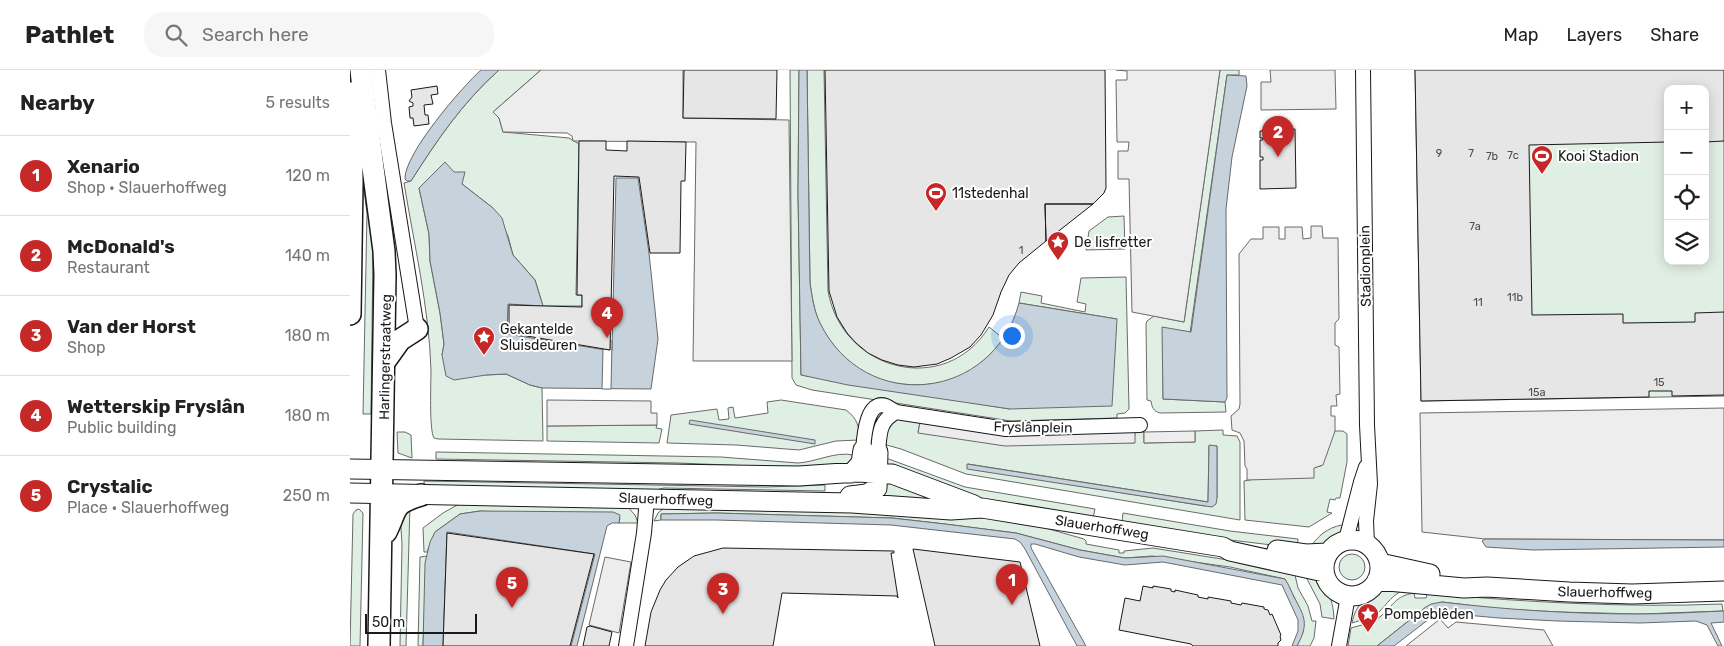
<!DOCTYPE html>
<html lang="en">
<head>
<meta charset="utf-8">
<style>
  body { margin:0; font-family:Rubik,sans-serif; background:#f6f6f6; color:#222 }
  .controls { position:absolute; right:15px; top:15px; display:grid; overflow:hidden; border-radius:10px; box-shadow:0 2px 12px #0003 }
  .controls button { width:45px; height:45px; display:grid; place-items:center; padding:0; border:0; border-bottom:1px solid #e0e0e0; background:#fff; color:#222; font:25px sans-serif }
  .scale { position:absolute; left:15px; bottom:12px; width:112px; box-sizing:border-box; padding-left:5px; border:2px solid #1a1a1a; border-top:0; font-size:14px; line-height:18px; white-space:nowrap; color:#1a1a1a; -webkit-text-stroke:4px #fff; paint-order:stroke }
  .you { position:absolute; left:661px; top:265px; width:18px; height:18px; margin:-12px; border:4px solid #fff; border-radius:50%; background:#1a73e8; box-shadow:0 0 0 8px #1a73e833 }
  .badge { display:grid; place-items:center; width:32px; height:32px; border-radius:50%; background:#c62828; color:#fff; font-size:16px; font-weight:700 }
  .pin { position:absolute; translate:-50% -41px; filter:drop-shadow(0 1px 2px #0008) }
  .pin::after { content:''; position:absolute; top:26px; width:18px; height:15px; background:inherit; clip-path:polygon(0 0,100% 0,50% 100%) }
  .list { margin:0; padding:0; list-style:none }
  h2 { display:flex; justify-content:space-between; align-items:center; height:65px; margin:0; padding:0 20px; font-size:21px }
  h2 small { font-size:16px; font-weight:400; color:#767676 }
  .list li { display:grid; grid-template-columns:32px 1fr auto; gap:15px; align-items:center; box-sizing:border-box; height:80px; padding:0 20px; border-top:1px solid #e0e0e0 }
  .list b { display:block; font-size:19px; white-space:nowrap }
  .list p { margin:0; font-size:16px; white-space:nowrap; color:#767676 }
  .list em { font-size:16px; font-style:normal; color:#767676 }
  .icon { flex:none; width:28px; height:28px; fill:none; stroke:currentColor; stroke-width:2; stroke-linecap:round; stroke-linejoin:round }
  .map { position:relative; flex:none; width:1374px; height:576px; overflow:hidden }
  header { display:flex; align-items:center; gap:30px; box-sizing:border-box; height:70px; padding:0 25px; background:#fff; border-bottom:1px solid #e0e0e0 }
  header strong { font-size:24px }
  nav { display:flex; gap:28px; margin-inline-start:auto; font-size:18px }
  .search { width:350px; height:45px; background:#f6f6f6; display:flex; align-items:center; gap:12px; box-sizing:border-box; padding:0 18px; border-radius:20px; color:#767676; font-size:19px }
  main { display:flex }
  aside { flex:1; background:#fff }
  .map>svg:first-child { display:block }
  .green { fill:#e0efe3; stroke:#6a6a6a; fill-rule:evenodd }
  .parking { fill:#ededed; stroke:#6a6a6a }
  .water { fill:#c6d2dc; stroke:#6a6a6a }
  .pier { fill:#fff; stroke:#6a6a6a }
  .building { fill:#e6e6e6; stroke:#1a1a1a }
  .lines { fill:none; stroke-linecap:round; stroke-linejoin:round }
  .minor-casing { stroke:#1a1a1a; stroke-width:16 }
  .secondary-casing { stroke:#1a1a1a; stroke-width:21 }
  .primary-casing { stroke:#1a1a1a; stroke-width:24 }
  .minor { stroke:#fff; stroke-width:14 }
  .secondary { stroke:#fff; stroke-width:19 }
  .primary { stroke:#fff; stroke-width:21 }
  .labels { text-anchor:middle; stroke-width:4; stroke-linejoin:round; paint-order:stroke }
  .number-label { font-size:11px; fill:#4d4d4d }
  .poi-label { font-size:14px; fill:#1a1a1a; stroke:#fff; text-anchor:start }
  .street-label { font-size:14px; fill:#1a1a1a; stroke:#fff }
</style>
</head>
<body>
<header>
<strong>Pathlet</strong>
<div class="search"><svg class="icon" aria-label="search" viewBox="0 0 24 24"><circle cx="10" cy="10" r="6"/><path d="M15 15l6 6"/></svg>Search here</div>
<nav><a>Map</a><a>Layers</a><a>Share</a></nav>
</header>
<main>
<aside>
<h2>Nearby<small>5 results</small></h2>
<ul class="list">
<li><span class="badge">1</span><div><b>Xenario</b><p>Shop · Slauerhoffweg</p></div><em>120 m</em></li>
<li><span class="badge">2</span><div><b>McDonald's</b><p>Restaurant</p></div><em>140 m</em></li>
<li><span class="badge">3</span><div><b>Van der Horst</b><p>Shop</p></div><em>180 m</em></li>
<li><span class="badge">4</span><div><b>Wetterskip Fryslân</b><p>Public building</p></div><em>180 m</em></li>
<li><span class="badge">5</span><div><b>Crystalic</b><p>Place · Slauerhoffweg</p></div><em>250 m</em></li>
</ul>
</aside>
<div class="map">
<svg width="1374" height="576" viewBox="0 0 1374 576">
  <rect width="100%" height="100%" fill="#fff"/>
  <path class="green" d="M149,0H191L143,42L149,48L153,62L219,68L229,74L226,225H232V236H193L185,210L163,185L158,166L143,138L112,114L69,118L79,164L80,191L90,243L94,274L92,285L136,305L156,304L180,315L192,318L193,371L88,369L84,368C79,360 81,313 81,300C79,237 64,174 54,113L61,111C87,70 113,32 149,0Z
    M440,0H449L448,123L451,305L660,339L767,249L669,233L671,222L692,226L691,233L735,242L736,234L727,232L731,208L776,207L779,339L775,343L767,344V348L661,351L462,320L446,315L442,308Z
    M457,0H474L478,221C492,301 595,328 639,257L654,269C643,282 631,294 617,303C586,320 536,319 507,298C491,286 479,271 470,254C464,241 462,227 460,213Z
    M870,0H889V5H877L840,263L813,258V329L875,332L876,342L810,343C803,341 802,337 801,331L797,330L796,254L797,251L804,246L834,252Z
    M1065,0H1374V326L1071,331ZM1318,19H1355V191H1318Z
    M7,5L23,179L21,344H13L17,143L4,45Z
    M774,146L775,179L736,180L739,161L758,147Z
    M431,330L496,340C507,348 510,357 509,370L486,371L449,380L386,375L317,373L321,345L367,339L369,350L379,349L378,338L383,337L385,348L418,343L417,332Z
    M548,349L570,352L568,362L784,373L785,362H794V373L845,372V361L873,360V365L887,366L890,372V450L616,404L551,379L533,374C535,364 538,354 548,349ZM859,376H867V428L855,436L617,398L618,394L858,432Z
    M307,355L306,358L312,359L309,373L197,371V356Z
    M984,361H993L997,364V392L990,428H986L985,430L980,429L977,442L982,443L959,457L895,450L894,411L971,396Z
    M47,362H55L61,365L62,388L48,383Z
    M86,382L371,387L448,393C466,392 486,381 503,385V389L494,397L403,396L328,393L86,389Z
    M536,388L615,417L745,439L743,448L616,426L541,397L537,394Z
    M539,407L600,431L528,427L532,425Z
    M74,411L416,417L475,415V421L314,418L293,423L74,420Z
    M116,430L276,435L285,445L288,453H269L270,448L130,441L110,444L85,462L77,482H74L73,458L93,443Z
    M60,435L56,576H50L52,474L50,443Z
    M314,438L587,443L654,450L685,455L734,469L736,471V474L769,480V483H774V481L803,478L878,490L945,505L948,518L958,536L962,551H966L964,568L960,576H947L953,562L946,531L935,509L880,497L802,486L775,488L730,480L666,463L595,454L542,448L366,443L311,444V450L304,451L308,443Z
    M9,439L13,443L10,576H0L3,444L6,440Z
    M773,443L880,461L948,469L947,478L880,470L772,452Z
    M997,454C987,469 981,476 962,475C971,462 982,456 997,454Z
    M989 497a13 13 0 1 1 26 0a13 13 0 1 1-26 0Z
    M77,486L73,576H68L70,487Z
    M956,507H965C979,521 983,529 984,549L972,547L970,534Z
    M1034,518L1054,520C1042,525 1038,533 1029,542C1021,548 1011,550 1002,553C1005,535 1017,524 1034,518Z
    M1064,523L1065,528H1076L1077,524H1082C1179,532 1275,538 1372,534L1373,541L1290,544L1210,542L1150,539L1092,532L1076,537L1027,576H998L1001,558C1011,555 1023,553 1031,546C1044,535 1045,526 1064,523Z"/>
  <path class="parking" d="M191,0H333V48L439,50L442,291H343L346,72L223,71L222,66L217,63L153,62L149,48L143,42Z
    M766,0H870L834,252L782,242L779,109H768V81H778L779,72H767L766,10H777V1Z
    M920,0H985L986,39L911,40V12H921Z
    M961,156H972L973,168H988L989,249L985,253V275L989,277L990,324L986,325L987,336H981V346H985V361L973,395L964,398V408L897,410V399L895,396L894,371L890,363L882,360L881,346L889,339L890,334L889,184L901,169H913V157H929V169H935V157H952L953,169L961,168Z
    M197,330L301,331V343H307V355L197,356Z
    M1374,338V470L1135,469L1072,462L1070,343Z
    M570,352L785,362V373L655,376L568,363Z
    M845,361V372L794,373V362Z
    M255,487L281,492L269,563L239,555Z
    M1090,549L1098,558L1106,552L1194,560L1203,576H1056Z"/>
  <path class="water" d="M131,0H149C113,32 87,70 61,111H57L55,109C54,84 112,17 131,0Z
    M449,0H457L460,213C462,226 464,241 470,253C515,345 643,331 669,233L767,249L762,336L660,339L498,315L451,305L448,123Z
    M877,5L896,6L897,16L882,87L876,139L877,328L875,332L813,329L812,257L841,262Z
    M95,92L104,102H115L112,114L143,138L152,148L163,185L185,210L193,236L158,234L157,264L262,281L266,108H288L299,183L308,269L301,319L192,318L180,315L156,304L136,305L104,310L96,306L92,285L94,274L90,243L80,191L79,164L69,118Z
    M340,350L465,370V374L339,354Z
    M859,375L867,376V428L866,434L862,437L617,399V394L858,432Z
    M130,441L263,442L270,445L269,453H262L257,456L227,576H221L245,484L97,462L93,576H73L75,493L80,472L85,462L110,444Z
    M366,443L542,448L595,454L666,463L730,480L775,488L813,486L935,509C939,515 941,521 944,527C955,547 959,554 947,576H942L948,561V550L932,515L813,492L775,495L729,487L685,474H681V478L736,576H727L675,479L670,472L665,469L541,455L366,450H311V444Z
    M1135,469L1374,470V477L1183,480L1136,477L1132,471Z
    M1092,532C1158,540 1224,544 1290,544C1318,544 1346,542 1374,541V552L1361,553L1372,576H1368L1357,555L1346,551L1290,553L1207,551L1149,548L1094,543L1083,546L1044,576H1027L1076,537L1081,534Z"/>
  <path class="pier" d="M260,271H262L261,319H252L253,279L260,280Z"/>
  <path class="building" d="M334,0H427L426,49L333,48Z
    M475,0H755L756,118L754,123L743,134H695L696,171L669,193L659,205L651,222L643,245L631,265L620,277L601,288L587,294L564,297L548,295L532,290L518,283L506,273L497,263L487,247L479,221Z
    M1065,0H1374V71L1355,72V19H1318V72L1179,75L1182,245L1273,244V253L1345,252V243L1374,242V325L1322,326V321H1299V327L1071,331Z
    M87,16L88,24L81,25L83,34L74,35L75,45H78L79,54L64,56L63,48H60L59,37L63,36V33L59,31L62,27L61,20Z
    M913,59H945L946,118L910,119V90H913V87H910V70H913V68H910V61H912Z
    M229,71H256V80L277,81V71L336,72L335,111H331L330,183H300L289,107L264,106L260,280L159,263V235L232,237V225H227Z
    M695,134H743L696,171Z
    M97,463L244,484L220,576H93Z
    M373,478L544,481V483H541L548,528L547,526L432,523L423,576H295L301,542L310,520L316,510L328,497L344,486Z
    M563,479L670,492L690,576H585Z
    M793,516L803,518V516L821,519V521L825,522V520L848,525V527L858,529V527L881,531V533L891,535L892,533L914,537V539L918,540L920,545L922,544L931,565L930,566L931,570L928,573V576H843L841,574L769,560L775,528L790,531Z
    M240,556L262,562L259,576H233L237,557Z"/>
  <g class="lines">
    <g class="minor-casing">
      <path id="minor" d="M28,0L34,53L67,259
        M1013,0L1017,355L1020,414L1016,451L1017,473
        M513,380C514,369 516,329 536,336C539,338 543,340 546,342L656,359L790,355
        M528,382C530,364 528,352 546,342
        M996,470L1011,412L1016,397
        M276,576L294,463L297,428
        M989,576L998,526"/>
    </g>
    <g class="secondary-casing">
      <path id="secondary" d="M0,399L449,406L508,402L542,404L624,435
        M502,403L511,393L513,380
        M0,423L502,433L601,440L632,438L873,477L880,481L974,502
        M500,426L517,424L527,418L528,382
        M974 498a28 28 0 1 1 56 0a28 28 0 1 1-56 0Z
        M927,480L956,484L978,483
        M1030,493L1080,504
        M1027,510L1114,518L1137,517L1219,522L1282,524L1374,521"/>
    </g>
    <g class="primary-casing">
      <path id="primary" d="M11,0L15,37L34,181L35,205L29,576
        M0,244L2,112L1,23
        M35,291L50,270L67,259
        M36,462C48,438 41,434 71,425"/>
    </g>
    <use href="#minor" class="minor"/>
    <use href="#secondary" class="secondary"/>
    <use href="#primary" class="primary"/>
  </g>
  <defs>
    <g id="stadium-pin" transform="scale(1.125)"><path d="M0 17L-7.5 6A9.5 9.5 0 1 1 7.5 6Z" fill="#c62828" stroke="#fff"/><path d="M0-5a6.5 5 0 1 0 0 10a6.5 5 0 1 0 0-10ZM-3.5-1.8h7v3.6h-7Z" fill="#fff"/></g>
    <g id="sight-pin" transform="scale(1.125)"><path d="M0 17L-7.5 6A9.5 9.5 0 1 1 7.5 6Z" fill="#c62828" stroke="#fff"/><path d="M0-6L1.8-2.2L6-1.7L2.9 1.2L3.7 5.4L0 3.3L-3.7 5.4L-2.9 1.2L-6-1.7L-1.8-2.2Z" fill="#fff"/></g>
  </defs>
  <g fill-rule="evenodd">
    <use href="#stadium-pin" x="1192" y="86"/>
    <use href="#stadium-pin" x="586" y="123"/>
    <use href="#sight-pin" x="708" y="172"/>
    <use href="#sight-pin" x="134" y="267"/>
    <use href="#sight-pin" x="1018" y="544"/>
  </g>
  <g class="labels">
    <g class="number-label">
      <text x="1089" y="87">9</text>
      <text x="1121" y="87">7</text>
      <text x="1163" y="89">7c</text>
      <text x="1142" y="90">7b</text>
      <text x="1125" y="160">7a</text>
      <text x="671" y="184">1</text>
      <text x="1165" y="231">11b</text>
      <text x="1128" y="236">11</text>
      <text x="1309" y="316">15</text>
      <text x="1187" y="326">15a</text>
    </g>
    <g class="poi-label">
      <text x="1208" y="91">Kooi Stadion</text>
      <text x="602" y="128">11stedenhal</text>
      <text x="724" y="177">De Iisfretter</text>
      <text x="150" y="264">Gekantelde<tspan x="150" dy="16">Sluisdeuren</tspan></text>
      <text x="1034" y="549">Pompeblêden</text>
    </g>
    <g class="street-label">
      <text transform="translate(1015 196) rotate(-91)" y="5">Stadionplein</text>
      <text transform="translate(35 287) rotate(-89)" y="5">Harlingerstraatweg</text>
      <text transform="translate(683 357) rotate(1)" y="5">Fryslânplein</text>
      <text transform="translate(316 429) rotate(2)" y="5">Slauerhoffweg</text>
      <text transform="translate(752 457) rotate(9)" y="5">Slauerhoffweg</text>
      <text transform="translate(1255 522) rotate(1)" y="5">Slauerhoffweg</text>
    </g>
  </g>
</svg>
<div class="controls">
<button>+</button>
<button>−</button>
<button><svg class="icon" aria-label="locate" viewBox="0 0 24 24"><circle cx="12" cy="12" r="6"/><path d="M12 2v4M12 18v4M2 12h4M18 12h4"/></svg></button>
<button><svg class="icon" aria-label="layers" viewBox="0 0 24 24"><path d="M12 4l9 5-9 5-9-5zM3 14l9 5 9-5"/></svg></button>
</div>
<div class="scale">50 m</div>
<div class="you"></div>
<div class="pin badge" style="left:662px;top:535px">1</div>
<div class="pin badge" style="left:928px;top:87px">2</div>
<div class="pin badge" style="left:373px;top:544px">3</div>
<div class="pin badge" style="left:257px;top:268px">4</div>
<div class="pin badge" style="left:162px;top:538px">5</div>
</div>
</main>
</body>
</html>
